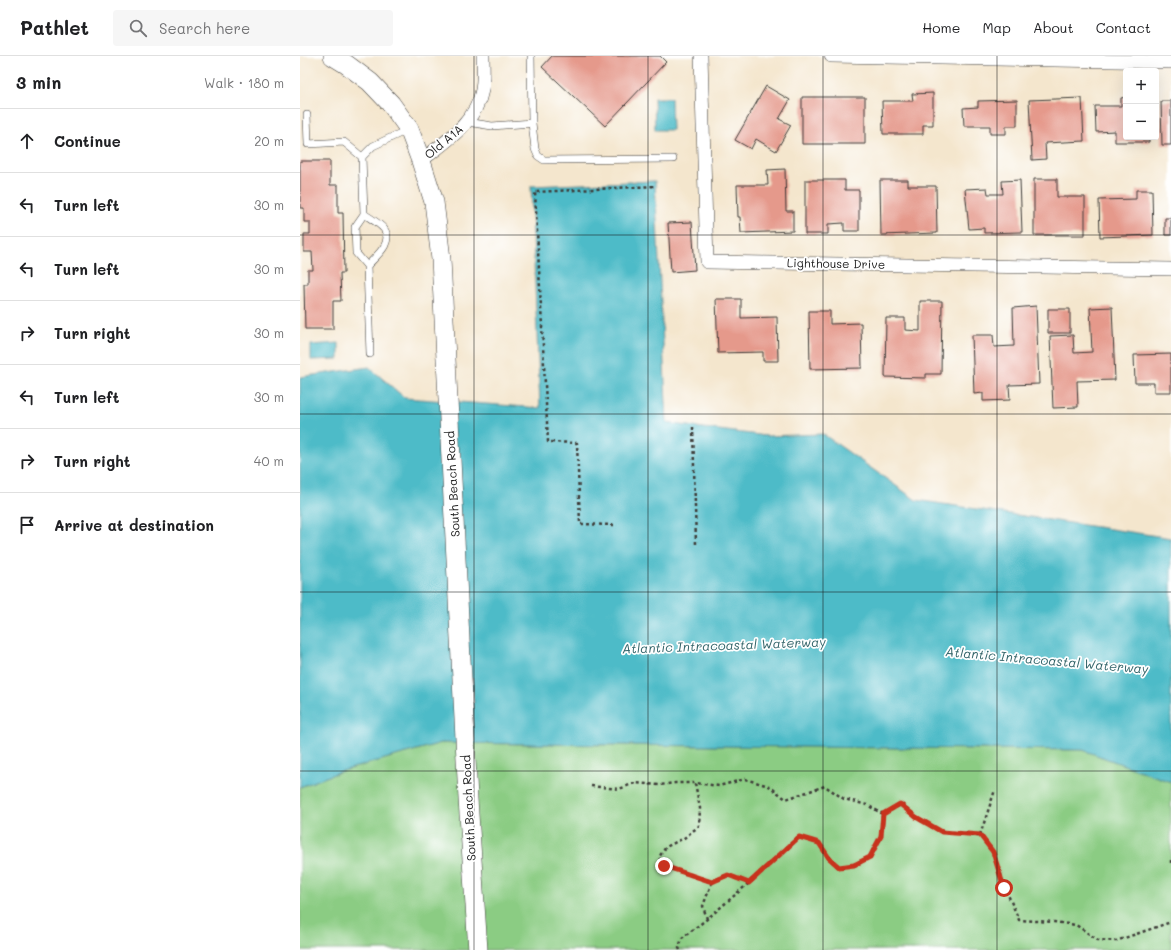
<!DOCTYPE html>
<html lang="en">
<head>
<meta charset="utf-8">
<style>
  body { margin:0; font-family:Mali,sans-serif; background:#f6f6f6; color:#202124 }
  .controls { position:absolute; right:12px; top:12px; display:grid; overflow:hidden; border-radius:4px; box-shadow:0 4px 16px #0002 }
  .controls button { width:36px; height:36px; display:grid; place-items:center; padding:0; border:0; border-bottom:1px solid #e0e0e0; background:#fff; color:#202124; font:20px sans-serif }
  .stop { position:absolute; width:12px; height:12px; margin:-9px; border:3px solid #c8321e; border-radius:50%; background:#fff }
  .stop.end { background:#c8321e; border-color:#fff; box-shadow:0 1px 4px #0008 }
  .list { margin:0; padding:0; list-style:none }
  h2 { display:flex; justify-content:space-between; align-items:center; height:52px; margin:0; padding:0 16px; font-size:17px }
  h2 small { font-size:13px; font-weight:400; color:#757577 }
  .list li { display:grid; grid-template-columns:26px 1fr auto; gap:12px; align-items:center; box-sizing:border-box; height:64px; padding:0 16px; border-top:1px solid #e0e0e0 }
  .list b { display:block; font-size:15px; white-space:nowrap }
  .list em { font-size:13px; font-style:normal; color:#757577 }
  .icon { flex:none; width:22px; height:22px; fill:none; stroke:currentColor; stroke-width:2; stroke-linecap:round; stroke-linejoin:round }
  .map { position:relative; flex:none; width:871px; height:894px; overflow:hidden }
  header { display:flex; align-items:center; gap:24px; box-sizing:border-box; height:56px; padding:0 20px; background:#fff; border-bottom:1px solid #e0e0e0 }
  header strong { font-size:19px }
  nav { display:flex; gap:22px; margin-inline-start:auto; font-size:14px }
  .search { width:280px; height:36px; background:#f6f6f6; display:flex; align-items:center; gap:10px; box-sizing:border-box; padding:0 14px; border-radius:4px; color:#757577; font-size:15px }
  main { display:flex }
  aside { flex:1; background:#fff }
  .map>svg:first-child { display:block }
  .green { fill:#8bcc83; stroke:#547450 }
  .water { fill:#4ebbc8; stroke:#356c72 }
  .building { fill:#e5998b }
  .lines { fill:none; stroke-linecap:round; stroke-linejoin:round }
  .lane-casing { stroke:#3c3a37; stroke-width:8 }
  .street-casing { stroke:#3c3a37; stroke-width:14 }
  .secondary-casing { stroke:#3c3a37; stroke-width:20 }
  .path { stroke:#3c3a37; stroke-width:2.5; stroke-dasharray:3 3; stroke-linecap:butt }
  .lane { stroke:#fff; stroke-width:7 }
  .street { stroke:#fff; stroke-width:13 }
  .secondary { stroke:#fff; stroke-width:19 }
  .route { stroke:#c8321e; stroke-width:5 }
  .grid { fill:none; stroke:#1c1c1c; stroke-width:1; stroke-opacity:0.55 }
  .labels { text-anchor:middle; stroke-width:3.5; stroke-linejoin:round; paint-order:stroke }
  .street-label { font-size:12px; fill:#1c1c1c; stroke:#fff }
  .water-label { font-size:13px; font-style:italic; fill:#326469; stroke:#fff }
</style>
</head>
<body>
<header>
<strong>Pathlet</strong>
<div class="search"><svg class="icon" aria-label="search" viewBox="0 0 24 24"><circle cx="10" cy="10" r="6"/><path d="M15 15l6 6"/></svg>Search here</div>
<nav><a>Home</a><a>Map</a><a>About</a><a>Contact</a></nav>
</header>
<main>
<aside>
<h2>3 min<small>Walk · 180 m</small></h2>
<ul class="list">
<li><svg class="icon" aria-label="ahead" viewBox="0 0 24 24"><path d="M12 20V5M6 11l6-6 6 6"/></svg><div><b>Continue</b></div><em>20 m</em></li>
<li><svg class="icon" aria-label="left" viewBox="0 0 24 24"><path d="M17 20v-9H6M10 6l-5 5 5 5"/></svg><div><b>Turn left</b></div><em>30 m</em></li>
<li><svg class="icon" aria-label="left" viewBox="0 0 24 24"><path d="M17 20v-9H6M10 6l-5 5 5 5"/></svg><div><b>Turn left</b></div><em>30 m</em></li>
<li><svg class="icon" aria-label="right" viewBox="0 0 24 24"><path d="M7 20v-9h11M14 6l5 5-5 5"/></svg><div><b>Turn right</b></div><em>30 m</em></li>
<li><svg class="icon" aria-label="left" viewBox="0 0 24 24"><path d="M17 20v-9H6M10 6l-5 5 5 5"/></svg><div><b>Turn left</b></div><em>30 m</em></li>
<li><svg class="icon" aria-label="right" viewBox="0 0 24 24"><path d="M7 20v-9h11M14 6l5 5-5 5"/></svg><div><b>Turn right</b></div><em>40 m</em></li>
<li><svg class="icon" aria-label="arrive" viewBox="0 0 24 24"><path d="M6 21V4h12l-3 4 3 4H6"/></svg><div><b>Arrive at destination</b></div></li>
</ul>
</aside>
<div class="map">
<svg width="871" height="894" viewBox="0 0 871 894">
  <rect width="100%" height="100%" fill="#fff"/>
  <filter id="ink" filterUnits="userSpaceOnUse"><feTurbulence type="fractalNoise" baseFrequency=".025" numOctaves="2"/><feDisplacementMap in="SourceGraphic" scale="8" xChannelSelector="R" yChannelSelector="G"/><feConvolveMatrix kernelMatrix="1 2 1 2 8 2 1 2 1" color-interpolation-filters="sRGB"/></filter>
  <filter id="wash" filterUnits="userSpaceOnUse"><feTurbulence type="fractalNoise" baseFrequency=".012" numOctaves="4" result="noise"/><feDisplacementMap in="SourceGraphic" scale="16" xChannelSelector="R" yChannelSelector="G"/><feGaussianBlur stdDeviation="0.9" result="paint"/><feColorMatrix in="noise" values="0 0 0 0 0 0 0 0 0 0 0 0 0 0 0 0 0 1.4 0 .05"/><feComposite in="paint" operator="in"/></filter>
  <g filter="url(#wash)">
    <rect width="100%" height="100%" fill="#f4e6cd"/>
    <path class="green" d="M141,687L783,694L871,726V894H0V731L39,716Z"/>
    <path class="water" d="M354,42H371L372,74H355Z
      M355,125L367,367L403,372L467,380L523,378L616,444L871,482V726L783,694L141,687L39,716L0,731V321L69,311L105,342L240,352L231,130Z
      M39,287V303L11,304V289Z"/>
    <g id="blocks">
      <path class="building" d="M252,0H360L366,6L305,70L242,11Z
        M466,30L490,44L479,63L491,69L476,95L456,83L451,93L435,84Z
        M633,37V69H623V78H583L582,45H613L612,38Z
        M502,41H565V88H502Z
        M826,41V81H849V86H815V75L796,76L795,50H821V42Z
        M782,42L784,85L745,87L746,103L732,104L729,44Z
        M717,44V70H706V78H690V70H664L663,52L678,51V45Z
        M861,45H871V89H862Z
        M0,105H30V129H38V157H43L44,217H40L41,245H33V273H5L4,228H8V214H13L12,196H4V178H10V166H4V152H0Z
        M485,113L486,155H493V175L441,177L440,161H438L437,129H468L467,114Z
        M734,123H757V141H785V179H734Z
        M505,124H545V134H559V175H544V167L528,168V178H505Z
        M580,124H608V130H636L637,177L581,179Z
        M720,124L722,176L684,177V172L669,173L665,133L687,132L688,138H703L702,125Z
        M836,134H852L853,179L800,181L799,144L836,143Z
        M865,162H871V179H865Z
        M392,166L395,214L371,216L368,167Z
        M416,243H441V262L477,261L478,305H463V296L418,297Z
        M620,245H642L641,318H626V322L585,321L586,262H605V274L620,275Z
        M736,250L739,328L709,329L710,344L683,345V337L674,338L672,279H693L694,291L714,290L713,252Z
        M812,251L815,324L777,325L778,351L753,352L750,280L773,279L774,297L792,296L790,252Z
        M748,253H770V277H748Z
        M509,255H530V268L561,267L562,312L510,313Z
        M871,298V336H854V327H835L834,299Z"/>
    </g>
  </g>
  <g filter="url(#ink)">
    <use href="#blocks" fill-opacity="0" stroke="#3c3a37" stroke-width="1"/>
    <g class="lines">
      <g class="lane-casing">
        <path id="lane" d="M231,0L232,67L235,93L238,100L244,104L373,103
          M7,59L8,88L44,86L62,101
          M167,66L192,70L232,67
          M64,158C70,162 79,167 84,173C94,187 76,200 67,210
          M70,298L67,210L56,197L55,171L64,158L62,101L73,90L107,74"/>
      </g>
      <g class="street-casing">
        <path id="street" d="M401,0L407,206L871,213
          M531,0L871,6
          M121,105C146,85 176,67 182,34C184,23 183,11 183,0"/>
      </g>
      <g class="secondary-casing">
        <path id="secondary" d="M33,0L46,8L70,26L91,48L109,73L121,105L134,146L141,203L168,743L178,894"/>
      </g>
      <path class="path" d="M393,371L396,489
        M314,469L280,468L277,387L248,386L235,136L356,130
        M291,730L319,733L335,727L360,729L375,727H395
        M680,779L695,734
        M871,804V807
        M412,826L428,819L448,827
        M407,863L403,850L412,826L364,810L359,801L366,791L384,782L399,770L400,752L395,727L419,730L445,723L469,730L486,743L525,730L544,743L567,749L583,758L601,748L616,761L642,776L680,779L693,796L705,832L719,864L754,866L776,869L798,884L816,885L871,866
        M380,894L379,892L382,882L407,863L449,827L499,781L519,787L529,802L539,811L554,809L570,801L581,780L583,758"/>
      <use href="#lane" class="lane"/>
      <use href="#street" class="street"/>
      <use href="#secondary" class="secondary"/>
    </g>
  </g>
  <g class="lines" filter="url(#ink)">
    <path class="route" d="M364,810L412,826L428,819L449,827L499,781L519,787L529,802L539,811L554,809L570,801L581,780L583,758L600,748L616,761L642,776L680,779L693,796L704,832"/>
  </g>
  <path class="grid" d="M174,0V894M348,0V894M523,0V894M697,0V894M0,179H871M0,358H871M0,536H871M0,715H871"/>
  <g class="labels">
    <g class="street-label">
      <text transform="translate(144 86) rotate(-40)" y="4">Old A1A</text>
      <text transform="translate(536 208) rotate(1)" y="4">Lighthouse Drive</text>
      <text transform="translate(153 428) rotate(-93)" y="4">South Beach Road</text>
      <text transform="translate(169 752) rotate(-93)" y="4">South Beach Road</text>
    </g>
    <g class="water-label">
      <text transform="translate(424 589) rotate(-2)" y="5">Atlantic Intracoastal Waterway</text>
      <text transform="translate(747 604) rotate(5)" y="5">Atlantic Intracoastal Waterway</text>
    </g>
  </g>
</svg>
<div class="controls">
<button>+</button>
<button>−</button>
</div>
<div class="stop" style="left:704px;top:832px"></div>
<div class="stop end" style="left:364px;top:810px"></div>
</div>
</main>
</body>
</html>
